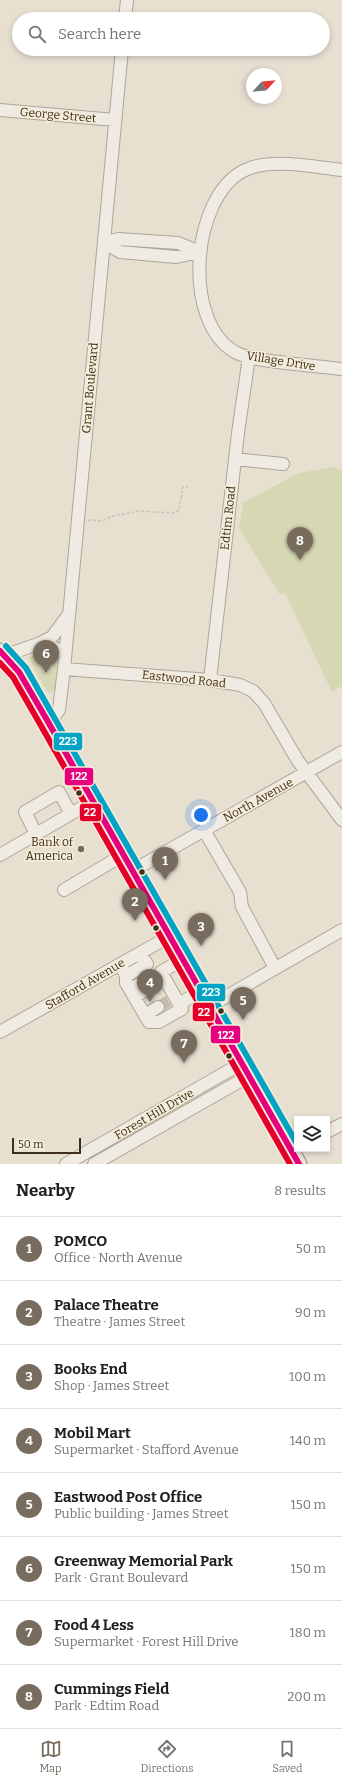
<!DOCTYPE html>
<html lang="en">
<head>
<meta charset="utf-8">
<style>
  body { margin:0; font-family:Bitter,serif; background:#f6f6f6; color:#202124 }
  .controls { position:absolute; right:12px; bottom:12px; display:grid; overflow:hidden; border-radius:0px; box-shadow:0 2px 6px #0003 }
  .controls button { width:36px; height:36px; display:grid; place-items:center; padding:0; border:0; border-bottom:1px solid #e0e0e0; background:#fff; color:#202124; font:20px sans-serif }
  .compass { position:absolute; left:246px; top:68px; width:36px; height:36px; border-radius:50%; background:#fff; box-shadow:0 2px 6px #0003; rotate:64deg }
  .scale { position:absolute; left:12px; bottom:10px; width:69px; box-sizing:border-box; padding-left:4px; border:2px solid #3d2e20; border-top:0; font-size:11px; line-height:14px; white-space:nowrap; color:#3d2e20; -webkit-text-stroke:3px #f7eed8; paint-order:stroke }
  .you { position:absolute; left:201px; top:815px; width:14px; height:14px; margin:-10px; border:3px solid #fff; border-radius:50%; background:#1a73e8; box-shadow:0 0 0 6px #1a73e833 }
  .badge { display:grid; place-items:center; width:26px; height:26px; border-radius:50%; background:#786c5e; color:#fff; font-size:13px; font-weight:700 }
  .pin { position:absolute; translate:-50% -33px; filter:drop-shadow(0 1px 2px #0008) }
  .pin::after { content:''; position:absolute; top:21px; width:14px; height:12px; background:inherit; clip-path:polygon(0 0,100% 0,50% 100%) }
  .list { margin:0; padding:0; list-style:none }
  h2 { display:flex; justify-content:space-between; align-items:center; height:52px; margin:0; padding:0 16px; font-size:17px }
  h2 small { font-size:13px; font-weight:400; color:#757577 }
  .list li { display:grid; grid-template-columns:26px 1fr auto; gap:12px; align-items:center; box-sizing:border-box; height:64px; padding:0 16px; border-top:1px solid #e0e0e0 }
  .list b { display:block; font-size:15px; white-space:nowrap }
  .list p { margin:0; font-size:13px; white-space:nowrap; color:#757577 }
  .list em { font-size:13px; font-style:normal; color:#757577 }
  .icon { flex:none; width:22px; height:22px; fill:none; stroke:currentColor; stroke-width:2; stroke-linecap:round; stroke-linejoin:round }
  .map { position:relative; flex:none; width:342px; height:1164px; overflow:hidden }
  .search { position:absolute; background:#fff; box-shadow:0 2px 6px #0003; left:12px; right:12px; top:12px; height:44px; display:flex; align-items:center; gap:10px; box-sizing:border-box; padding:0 14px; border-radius:22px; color:#757577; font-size:15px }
  .sheet { height:564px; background:#fff }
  nav { display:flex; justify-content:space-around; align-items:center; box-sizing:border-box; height:56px; border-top:1px solid #e0e0e0; background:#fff; font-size:11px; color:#757577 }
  nav a { display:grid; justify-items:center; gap:2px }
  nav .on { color:#786c5e }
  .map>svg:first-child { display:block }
  .green { fill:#d6d7b3 }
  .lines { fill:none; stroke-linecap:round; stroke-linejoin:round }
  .minor-tunnel { stroke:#c5bcae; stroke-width:12; stroke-dasharray:12 6; stroke-linecap:butt }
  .minor-casing { stroke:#ada599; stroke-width:14 }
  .major-casing { stroke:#928b80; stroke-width:17 }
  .path { stroke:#c8c2b9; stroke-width:1.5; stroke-dasharray:3 2; stroke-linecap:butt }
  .minor { stroke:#efebe3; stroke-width:12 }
  .major { stroke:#e6e1d4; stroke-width:15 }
  .bus-1-casing { stroke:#f7eed8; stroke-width:9 }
  .bus-2-casing { stroke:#f7eed8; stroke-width:9 }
  .bus-3-casing { stroke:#f7eed8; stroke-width:9 }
  .bus-1 { stroke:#e5007d; stroke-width:6 }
  .bus-2 { stroke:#e4002b; stroke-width:6 }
  .bus-3 { stroke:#03a3c5; stroke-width:6 }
  .bus-dot { fill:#3d2e20; stroke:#f7eed8; stroke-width:1.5 }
  .poi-dot { fill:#786c5e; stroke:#f7eed8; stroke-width:1.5 }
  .labels { text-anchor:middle; stroke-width:3; stroke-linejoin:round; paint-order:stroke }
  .street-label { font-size:12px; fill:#3d2e20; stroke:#f7eed8 }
  .poi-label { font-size:12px; fill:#3d2e20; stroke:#f7eed8; text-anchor:end }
  .line-badge { stroke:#f7eed8; stroke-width:1.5 }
  .badge-label { font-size:11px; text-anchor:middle; font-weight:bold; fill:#fff }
</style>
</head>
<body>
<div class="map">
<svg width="342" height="1164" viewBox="0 0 342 1164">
  <rect width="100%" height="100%" fill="#e7e0d1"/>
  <path class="green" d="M334,467L342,470V686L332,692L285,593L280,595L239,528L243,503L299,473Z
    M51,652L58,655L55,689L51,694L46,690L28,657Z
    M216,1084L218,1087L125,1140L123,1138V1137Z"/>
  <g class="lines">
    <path class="minor-tunnel" d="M143,982L155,976
      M148,989L159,984
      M158,1007L169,1001"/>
    <g class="minor-casing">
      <path id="minor" d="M125,19L127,0
        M0,110L115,120
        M342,170C313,167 270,157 243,171C191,199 182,322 235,352C243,357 254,358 264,360C290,364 316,366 342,369
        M119,239L178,243L200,252L176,257L120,252L104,242Z
        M235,459L283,464
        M38,644L49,645L65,653
        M0,657L38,644L52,637L69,614
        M64,669L210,680L240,685L253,691L264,703L298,761L342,820
        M210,680L238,433L249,357
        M49,724L59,710L64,669L122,49
        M204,830L240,892L242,907L275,968
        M36,834L25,812L59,792L71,814
        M0,855L93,801
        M132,871L342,752
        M64,890L123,855
        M123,970L126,976L147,964L140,953
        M126,976V983L149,1022H159L182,1009L179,1004L201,991
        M130,989L143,982
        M134,997L148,989
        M179,1004L161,972L183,959
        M210,1006L342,930
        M145,1015L158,1007
        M0,1032L170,936
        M327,1132L342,1124
        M66,1164L242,1063
        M94,1164L249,1076"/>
    </g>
    <g class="major-casing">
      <path id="major" d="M0,651L19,672L47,720L299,1164"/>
    </g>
    <path class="path" d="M88,520L102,521L113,516L139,511L174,513L179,510L183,487H188"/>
    <use href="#minor" class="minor"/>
    <use href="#major" class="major"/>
    <g class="bus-1-casing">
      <path id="bus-1" d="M0,651L19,672L47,720L299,1164"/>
    </g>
    <g class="bus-2-casing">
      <path id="bus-2" d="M0,663L13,677L40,724L290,1164"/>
    </g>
    <g class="bus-3-casing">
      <path id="bus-3" d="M6,646L26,668L297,1144"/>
    </g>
    <use href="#bus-1" class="bus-1"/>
    <use href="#bus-2" class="bus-2"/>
    <use href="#bus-3" class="bus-3"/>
  </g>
  <g class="bus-dot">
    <circle cx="79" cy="793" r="3.5"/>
    <circle cx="142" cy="872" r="3.5"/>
    <circle cx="156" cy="928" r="3.5"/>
    <circle cx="221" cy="1011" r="3.5"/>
    <circle cx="229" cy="1056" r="3.5"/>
  </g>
  <circle class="poi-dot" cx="81" cy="849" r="4"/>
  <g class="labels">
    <g class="street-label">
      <text transform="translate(58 115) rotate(5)" y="4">George Street</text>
      <text transform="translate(281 361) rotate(9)" y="4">Village Drive</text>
      <text transform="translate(90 388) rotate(-85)" y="4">Grant Boulevard</text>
      <text transform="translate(228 518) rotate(-84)" y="4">Edtim Road</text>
      <text transform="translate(184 679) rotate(6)" y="4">Eastwood Road</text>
      <text transform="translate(258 800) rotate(-29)" y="4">North Avenue</text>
      <text transform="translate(85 984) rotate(-30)" y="4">Stafford Avenue</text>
      <text transform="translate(154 1114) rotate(-30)" y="4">Forest Hill Drive</text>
    </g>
    <g class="poi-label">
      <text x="73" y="846">Bank of<tspan x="73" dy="14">America</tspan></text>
    </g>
  </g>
  <g class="line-badge">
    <rect x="53" y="732" width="30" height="19" rx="4" fill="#03a3c5"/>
    <rect x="64" y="767" width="30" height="19" rx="4" fill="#e5007d"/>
    <rect x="79" y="803" width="23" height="19" rx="4" fill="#e4002b"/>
    <rect x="196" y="983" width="30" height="19" rx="4" fill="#03a3c5"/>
    <rect x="192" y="1002" width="23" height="20" rx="4" fill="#e4002b"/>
    <rect x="210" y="1025" width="31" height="19" rx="4" fill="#e5007d"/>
  </g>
  <g class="badge-label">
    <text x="68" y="745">223</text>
    <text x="79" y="780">122</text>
    <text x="90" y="816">22</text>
    <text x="211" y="996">223</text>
    <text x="204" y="1016">22</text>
    <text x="226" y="1039">122</text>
  </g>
</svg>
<div class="controls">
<button><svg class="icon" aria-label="layers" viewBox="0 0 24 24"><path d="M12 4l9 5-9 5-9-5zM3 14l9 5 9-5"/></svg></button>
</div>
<svg class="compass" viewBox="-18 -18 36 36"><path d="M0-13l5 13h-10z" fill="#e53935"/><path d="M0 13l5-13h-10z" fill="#757577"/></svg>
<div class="scale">50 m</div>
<div class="you"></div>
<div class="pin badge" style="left:165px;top:880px">1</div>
<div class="pin badge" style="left:135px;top:921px">2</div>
<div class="pin badge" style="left:201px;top:946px">3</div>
<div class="pin badge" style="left:150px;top:1002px">4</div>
<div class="pin badge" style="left:243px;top:1020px">5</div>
<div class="pin badge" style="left:46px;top:673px">6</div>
<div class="pin badge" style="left:184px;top:1063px">7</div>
<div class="pin badge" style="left:300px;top:560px">8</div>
<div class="search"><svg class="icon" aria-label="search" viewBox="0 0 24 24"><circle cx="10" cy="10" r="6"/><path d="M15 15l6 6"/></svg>Search here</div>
</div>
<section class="sheet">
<h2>Nearby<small>8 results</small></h2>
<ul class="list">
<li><span class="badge">1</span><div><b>POMCO</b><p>Office · North Avenue</p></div><em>50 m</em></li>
<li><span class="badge">2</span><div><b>Palace Theatre</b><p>Theatre · James Street</p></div><em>90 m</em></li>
<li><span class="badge">3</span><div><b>Books End</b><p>Shop · James Street</p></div><em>100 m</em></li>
<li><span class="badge">4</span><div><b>Mobil Mart</b><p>Supermarket · Stafford Avenue</p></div><em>140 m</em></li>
<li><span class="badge">5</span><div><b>Eastwood Post Office</b><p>Public building · James Street</p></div><em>150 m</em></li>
<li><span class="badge">6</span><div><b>Greenway Memorial Park</b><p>Park · Grant Boulevard</p></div><em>150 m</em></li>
<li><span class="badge">7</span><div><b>Food 4 Less</b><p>Supermarket · Forest Hill Drive</p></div><em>180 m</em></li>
<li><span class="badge">8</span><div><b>Cummings Field</b><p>Park · Edtim Road</p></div><em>200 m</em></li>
</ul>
</section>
<nav>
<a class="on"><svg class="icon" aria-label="map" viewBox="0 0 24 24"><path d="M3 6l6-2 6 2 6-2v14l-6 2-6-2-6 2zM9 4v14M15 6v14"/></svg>Map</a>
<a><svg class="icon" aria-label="directions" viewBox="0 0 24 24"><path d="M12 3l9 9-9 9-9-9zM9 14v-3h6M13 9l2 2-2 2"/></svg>Directions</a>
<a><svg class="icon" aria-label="saved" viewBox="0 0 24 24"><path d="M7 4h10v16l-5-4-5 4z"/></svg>Saved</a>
</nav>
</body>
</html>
